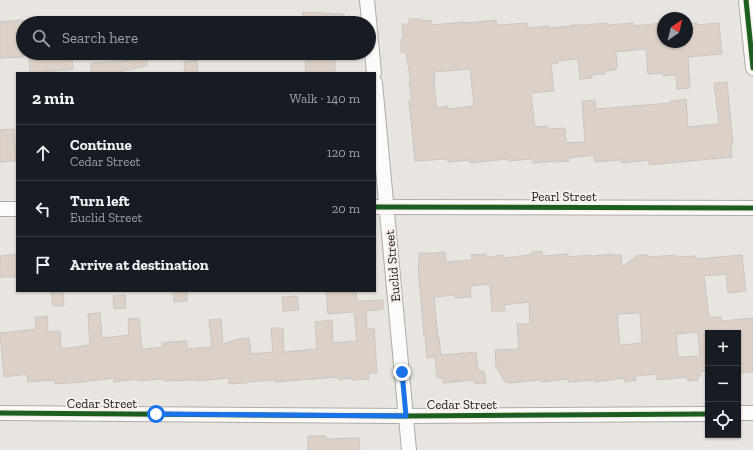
<!DOCTYPE html>
<html lang="en">
<head>
<meta charset="utf-8">
<style>
  body { margin:0; font-family:"Zilla Slab",serif; background:#20242c; color:#f1f3f6 }
  .controls { position:absolute; right:12px; bottom:12px; display:grid; overflow:hidden; border-radius:0px; box-shadow:0 1px 3px #0004 }
  .controls button { width:36px; height:36px; display:grid; place-items:center; padding:0; border:0; border-bottom:1px solid #363941; background:#171b24; color:#f1f3f6; font:20px sans-serif }
  .compass { position:absolute; left:657px; top:12px; width:36px; height:36px; border-radius:50%; background:#171b24; box-shadow:0 1px 3px #0004; rotate:35deg }
  .stop { position:absolute; width:12px; height:12px; margin:-9px; border:3px solid #1a73e8; border-radius:50%; background:#fff }
  .stop.end { background:#1a73e8; border-color:#fff; box-shadow:0 1px 4px #0008 }
  .list { margin:0; padding:0; list-style:none }
  h2 { display:flex; justify-content:space-between; align-items:center; height:52px; margin:0; padding:0 16px; font-size:17px }
  h2 small { font-size:13px; font-weight:400; color:#9ea1a6 }
  .list li { display:grid; grid-template-columns:26px 1fr auto; gap:12px; align-items:center; box-sizing:border-box; height:56px; padding:0 16px; border-top:1px solid #363941 }
  .list b { display:block; font-size:15px; white-space:nowrap }
  .list p { margin:0; font-size:13px; white-space:nowrap; color:#9ea1a6 }
  .list em { font-size:13px; font-style:normal; color:#9ea1a6 }
  .icon { flex:none; width:22px; height:22px; fill:none; stroke:currentColor; stroke-width:2; stroke-linecap:round; stroke-linejoin:round }
  .map { position:relative; flex:none; width:753px; height:450px; overflow:hidden }
  .search { position:absolute; background:#171b24; box-shadow:0 1px 3px #0004; left:16px; top:16px; width:360px; height:44px; display:flex; align-items:center; gap:10px; box-sizing:border-box; padding:0 14px; border-radius:22px; color:#9ea1a6; font-size:15px }
  .panel { position:absolute; background:#171b24; box-shadow:0 1px 3px #0004; left:16px; top:72px; width:360px; height:220px; border-radius:0px }
  .map>svg:first-child { display:block }
  .building { fill:#ddd0c6; stroke:#cac7c4; fill-rule:evenodd }
  .lines { fill:none; stroke-linecap:round; stroke-linejoin:round }
  .minor-casing { stroke:#aeaba8; stroke-width:16 }
  .minor { stroke:#fcfbfa; stroke-width:14 }
  .cycleway-casing { stroke:#f8f0ea; stroke-width:8 }
  .cycleway { stroke:#1b5e20; stroke-width:5 }
  .route { stroke:#1a73e8; stroke-width:5 }
  .labels { text-anchor:middle; stroke-width:4; stroke-linejoin:round; paint-order:stroke }
  .street-label { font-size:13px; fill:#23201e; stroke:#f8f0ea }
</style>
</head>
<body>
<div class="map">
<svg width="753" height="450" viewBox="0 0 753 450">
  <rect width="100%" height="100%" fill="#e8e4e0"/>
  <path class="building" d="M303,12L344,14V23H303Z
    M409,19H422V21L431,20V25L465,22V23L496,20L497,25L527,23V28L549,26V28L571,26V25H584L607,23L608,25L633,23L634,26L663,23V42H687V24L697,23V25L719,23L722,54L688,57L690,88L677,89L676,75L663,76V73L648,74L646,49L616,52L617,68H615V70L604,71L605,74L591,75L592,78L580,79L578,59L558,61V63L551,64L554,91L531,93L535,127L548,126V129L565,128L566,143L585,142L582,101L595,100L596,109L671,103V101L686,99L688,127L719,124L714,83L727,82L733,144H731L732,157L649,165V160L622,163L621,160L595,162L594,155L568,158L569,161L555,162V161L533,163V159L508,161V159L470,163V160L448,162V159L415,161L409,100H412L409,83H411L406,52H401V39H403L402,24H409ZM470,69L474,106L448,109V106L437,108L435,94L434,81H435L434,72Z
    M23,20V57L0,58V22Z
    M29,53H54L55,58L72,56L73,69L43,72V73H30Z
    M306,53H331L330,59H335V71H327V73H305Z
    M147,54V66L118,72V73H91V63L134,60V57Z
    M197,60L198,73H185L184,62Z
    M14,129L16,161L0,162V130Z
    M542,251L543,256L568,254V257L592,255L593,256L613,254V255H621L622,267L637,256L639,255H648V257L676,255V257L696,256V259L742,255L746,291L728,293L726,274L704,276L709,317H721V321H722L753,318V372L738,373V333H708V371L700,372L701,376H698V380L688,381L687,377L657,380V374L635,376L636,380L625,382V378L595,382V380L568,382V379L542,382L541,380L509,383L505,382L496,367L495,350L519,349L517,324H530L529,302L504,305L505,311H492L490,284L470,286L471,297L455,298L454,295L434,297L438,338H439L441,355L476,352L478,371H484L486,383L475,384L474,380L443,383V378H437L435,357L427,358L425,336H424L418,266L420,253H435L445,252L446,262L472,260L471,255L486,254L487,257L503,255V258L530,255L532,252ZM640,313L642,343L620,345L617,314ZM698,332L700,356L678,357L676,334Z
    M17,254V277H0V256Z
    M173,291H187V301L174,302Z
    M326,291H356L357,301L383,300V309L366,311L367,329L374,328L377,373H368L369,379L352,380L351,378L338,380V377L275,382V380L247,382V383L229,384V378L198,381V380L164,381V379L138,381V379L114,382V378L82,382L55,384L54,380L28,382L27,374L4,377L0,333L36,329L35,317L47,316L48,332L60,331L61,349L90,345L88,314L100,313L102,338L129,335L128,319L139,318L142,349L163,347L162,343H165V342L187,341V349L212,347L209,320L221,319L223,344L238,339L249,338L251,354L273,352L271,328H283L284,352L317,349L315,322L332,320L333,343L357,341L354,313L353,312L328,314Z
    M51,292H63L64,306H53Z
    M125,295L126,308L114,309L113,296Z
    M297,296L299,310L283,311L282,297Z
    M308,436H326V439L359,438L360,450H308Z"/>
  <g class="lines">
    <g class="minor-casing">
      <path id="minor" d="M367,0L374,73
        M746,0L753,68
        M375,83L409,450
        M375,207L753,208
        M0,209H17
        M0,413L406,416L708,414
        M738,413H753"/>
    </g>
    <use href="#minor" class="minor"/>
    <g class="cycleway-casing">
      <path id="cycleway" d="M746,0L753,68
        M375,207L753,208
        M0,413L406,416L708,414"/>
    </g>
    <use href="#cycleway" class="cycleway"/>
  </g>
  <g class="lines">
    <path class="route" d="M156,414L406,416L402,372"/>
  </g>
  <g class="labels">
    <g class="street-label">
      <text x="564" y="201">Pearl Street</text>
      <text transform="translate(392 266) rotate(-95)" y="5">Euclid Street</text>
      <text x="102" y="408">Cedar Street</text>
      <text x="462" y="409">Cedar Street</text>
    </g>
  </g>
</svg>
<div class="controls">
<button>+</button>
<button>−</button>
<button><svg class="icon" aria-label="locate" viewBox="0 0 24 24"><circle cx="12" cy="12" r="6"/><path d="M12 2v4M12 18v4M2 12h4M18 12h4"/></svg></button>
</div>
<svg class="compass" viewBox="-18 -18 36 36"><path d="M0-13l5 13h-10z" fill="#e53935"/><path d="M0 13l5-13h-10z" fill="#9ea1a6"/></svg>
<div class="stop" style="left:156px;top:414px"></div>
<div class="stop end" style="left:402px;top:372px"></div>
<div class="search"><svg class="icon" aria-label="search" viewBox="0 0 24 24"><circle cx="10" cy="10" r="6"/><path d="M15 15l6 6"/></svg>Search here</div>
<section class="panel">
<h2>2 min<small>Walk · 140 m</small></h2>
<ul class="list">
<li><svg class="icon" aria-label="ahead" viewBox="0 0 24 24"><path d="M12 20V5M6 11l6-6 6 6"/></svg><div><b>Continue</b><p>Cedar Street</p></div><em>120 m</em></li>
<li><svg class="icon" aria-label="left" viewBox="0 0 24 24"><path d="M17 20v-9H6M10 6l-5 5 5 5"/></svg><div><b>Turn left</b><p>Euclid Street</p></div><em>20 m</em></li>
<li><svg class="icon" aria-label="arrive" viewBox="0 0 24 24"><path d="M6 21V4h12l-3 4 3 4H6"/></svg><div><b>Arrive at destination</b></div></li>
</ul>
</section>
</div>
</body>
</html>
